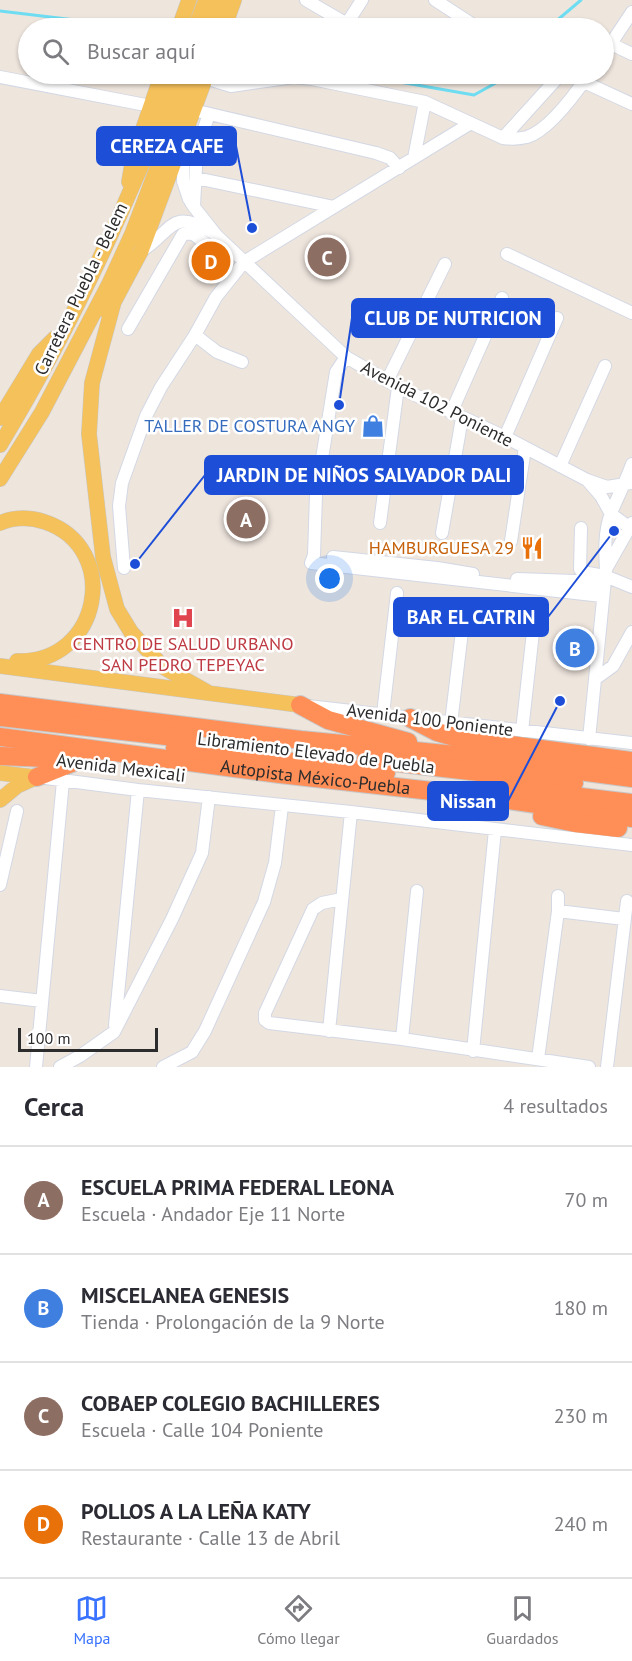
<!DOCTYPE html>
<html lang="es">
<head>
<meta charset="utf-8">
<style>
  body { margin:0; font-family:"PT Sans",sans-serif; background:#f7f7f7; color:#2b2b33 }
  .scale { position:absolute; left:18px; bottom:15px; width:140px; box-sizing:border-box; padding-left:6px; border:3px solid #2c2c2c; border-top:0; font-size:16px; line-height:21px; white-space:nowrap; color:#2c2c2c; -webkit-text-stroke:4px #fff; paint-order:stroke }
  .you { position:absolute; left:330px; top:579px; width:21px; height:21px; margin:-15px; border:4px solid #fff; border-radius:50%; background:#1a73e8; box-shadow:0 0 0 9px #1a73e833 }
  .badge { display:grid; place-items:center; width:39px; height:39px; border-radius:50%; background:#3973ff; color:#fff; font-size:20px; font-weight:700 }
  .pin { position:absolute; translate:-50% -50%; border:3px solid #fff; box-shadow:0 2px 6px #0006 }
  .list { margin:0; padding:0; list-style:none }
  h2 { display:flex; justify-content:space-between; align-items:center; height:78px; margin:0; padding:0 24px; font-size:26px }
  h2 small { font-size:20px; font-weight:400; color:#7c7c81 }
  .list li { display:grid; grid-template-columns:39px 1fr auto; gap:18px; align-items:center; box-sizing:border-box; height:108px; padding:0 24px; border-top:2px solid #e1e1e2 }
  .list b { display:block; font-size:22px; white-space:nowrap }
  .list p { margin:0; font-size:20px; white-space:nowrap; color:#7c7c81 }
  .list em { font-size:20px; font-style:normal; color:#7c7c81 }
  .icon { flex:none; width:33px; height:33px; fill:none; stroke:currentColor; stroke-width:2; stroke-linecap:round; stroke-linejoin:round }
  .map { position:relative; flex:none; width:632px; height:1067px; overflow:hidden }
  .search { position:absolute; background:#fff; box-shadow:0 2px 4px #0004; left:18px; right:18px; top:18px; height:66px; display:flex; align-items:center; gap:15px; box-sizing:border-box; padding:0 21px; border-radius:33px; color:#7c7c81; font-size:22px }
  .sheet { height:510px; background:#fff }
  nav { display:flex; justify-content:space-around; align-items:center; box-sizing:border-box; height:84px; border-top:2px solid #e1e1e2; background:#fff; font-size:16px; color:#7c7c81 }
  nav a { display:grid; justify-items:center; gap:3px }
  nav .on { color:#3973ff }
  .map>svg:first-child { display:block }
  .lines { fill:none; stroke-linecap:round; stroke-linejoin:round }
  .stream { stroke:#6eddf2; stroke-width:3 }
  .minor-casing { stroke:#d3d8e4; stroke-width:14 }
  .major-casing { stroke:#c8c8c8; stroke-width:16 }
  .highway-casing { stroke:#c8c8c8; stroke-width:20 }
  .minor { stroke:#fff; stroke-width:12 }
  .major { stroke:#f5c15b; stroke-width:15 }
  .highway { stroke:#ff8e57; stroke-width:18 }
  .labels { text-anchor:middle; stroke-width:5; stroke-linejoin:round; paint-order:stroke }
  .street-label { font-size:18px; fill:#2c2c2c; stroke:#fff }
  .shop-label { font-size:18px; fill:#366cbe; stroke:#fff; text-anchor:end }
  .food-label { font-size:18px; fill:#c56008; stroke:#fff; text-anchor:end }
  .health-label { font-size:18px; fill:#be3a42; stroke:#fff }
  .leader { fill:none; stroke:#1d4ed8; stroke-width:2 }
  .callout-dot { fill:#1d4ed8; stroke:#fff; stroke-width:2 }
  .callout { fill:#1d4ed8; stroke:#1d4ed8; stroke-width:2 }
  .callout-label { font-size:20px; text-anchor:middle; font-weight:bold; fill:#fff }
</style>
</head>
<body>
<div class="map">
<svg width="632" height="1067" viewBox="0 0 632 1067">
  <rect width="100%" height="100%" fill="#eee5dd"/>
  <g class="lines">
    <path class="stream" d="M0,11L142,28
      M548,28L581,0
      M354,74L474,95L503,79L508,74"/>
    <g class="minor-casing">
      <path id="minor" d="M306,0L347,24
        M435,0L478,28
        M344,28L362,0
        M611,44L632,54
        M604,54L632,12
        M0,77L151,106
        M205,78L231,86L294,77L312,79L425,102L503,138C511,139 519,139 527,137C549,130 576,93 589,74
        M584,82L632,104
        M193,110L376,153L390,158L399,168
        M503,138L561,74
        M184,142L183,181L189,199L194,207L217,236L346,357L398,387L505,437L587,480L607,487L632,483
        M414,158L425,102
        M196,178L334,207
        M194,206L197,149L209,114
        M141,251C171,234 170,206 211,232
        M507,254L632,313
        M128,329L183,234L192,233C204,243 215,252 231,249
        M195,335L217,352L242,362
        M346,357L336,372L316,495L314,555L311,563L602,596
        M387,381L445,264
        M451,413L502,298
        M505,437L557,318
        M560,466L605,366
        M588,481L601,496L611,514L630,528
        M380,523L398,387
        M581,528L580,569L582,572L605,576L632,587
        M442,533L462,418
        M511,541L525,448
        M333,557L437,568L473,574
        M124,568L119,506L122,483L146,416L161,387L195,335L216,297L244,262L471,123
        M606,569L632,523
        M517,579L575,581L604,587
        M595,679L613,666L632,632
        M308,706L632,743
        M383,714L397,593
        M451,723L465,606
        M522,731L534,623
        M589,739L606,570C605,551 604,532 611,513C618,496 626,481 632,464
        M38,777L138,790L351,812L632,845
        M0,885L17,811
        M342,899L322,903L313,909L265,1013V1020L269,1023L402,1039L589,1067
        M558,911L624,919
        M0,996L42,1001
        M115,1025L138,790
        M329,1031L351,812
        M402,1039L417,891
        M473,1051L495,830
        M538,1059L558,911V896
        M36,1067L63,781L61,776
        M60,1067L80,1056L114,1032L172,919L202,853L209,797
        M163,1067L192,1052L205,1031L264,902L275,863L282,806
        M607,1067L627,901"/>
    </g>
    <g class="major-casing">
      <path id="major" d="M179,28L189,0
        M195,28L206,0
        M210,28L221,0
        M224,28L234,0
        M129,182L133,158L162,74
        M113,305L92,383L89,434L103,557L117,609L131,632L163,667L209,693
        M108,313L141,251L207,74
        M0,418L39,354L55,338
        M0,445C72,326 129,203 178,74
        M0,479L42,412L109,284L132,234L193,74
        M0,523C14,517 30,517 45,522C122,548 101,664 17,661
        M0,666L300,705
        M0,773L34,777
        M0,800L17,786L37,777"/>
    </g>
    <g class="highway-casing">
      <g id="highway">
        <path d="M0,703L301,740L456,755L632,778"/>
        <path d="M300,705L328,720L408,742"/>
        <path d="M0,717L192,739"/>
        <path d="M410,718L437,732L458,738L632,761"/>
        <path id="s1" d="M0,737L280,774L494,798L632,818"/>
        <path d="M175,748L386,773"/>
        <path d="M0,756L90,760"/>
        <path d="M366,759L574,783"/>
        <path d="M37,777L77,761"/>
        <path d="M514,789L632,803"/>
        <path d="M542,816L575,823L618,828"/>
      </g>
    </g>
    <use href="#minor" class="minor"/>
    <use href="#major" class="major"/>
    <use href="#highway" class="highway"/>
  </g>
  <defs>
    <g id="shop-bare" transform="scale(1.8)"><path d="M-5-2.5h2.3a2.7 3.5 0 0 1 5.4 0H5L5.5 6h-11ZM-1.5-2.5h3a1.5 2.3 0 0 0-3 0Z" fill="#3f7fe0" stroke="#fff" stroke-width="2.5" paint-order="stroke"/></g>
    <g id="restaurant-bare" transform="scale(1.8)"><path d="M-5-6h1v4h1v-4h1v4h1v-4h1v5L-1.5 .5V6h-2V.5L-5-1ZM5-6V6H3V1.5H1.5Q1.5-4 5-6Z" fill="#e8710a" stroke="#fff" stroke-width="2.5" paint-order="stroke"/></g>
    <g id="hospital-bare" transform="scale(1.8)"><path d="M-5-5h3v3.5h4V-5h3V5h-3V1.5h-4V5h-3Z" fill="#e0444e" stroke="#fff" stroke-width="2.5" paint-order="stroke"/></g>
  </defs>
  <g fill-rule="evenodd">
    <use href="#shop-bare" x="373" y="426"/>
    <use href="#restaurant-bare" x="532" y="548"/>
    <use href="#hospital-bare" x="183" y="618"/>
  </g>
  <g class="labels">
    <g class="street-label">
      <text transform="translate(81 289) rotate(-64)" y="6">Carretera Puebla - Belem</text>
      <text transform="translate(437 404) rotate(27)" y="6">Avenida 102 Poniente</text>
      <text transform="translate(430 720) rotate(7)" y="6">Avenida 100 Poniente</text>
      <text transform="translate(316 753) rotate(7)" y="6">Libramiento Elevado de Puebla</text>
      <text transform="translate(121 768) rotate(7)" y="6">Avenida Mexicali</text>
      <text dy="6" stroke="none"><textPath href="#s1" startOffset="318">Autopista México-Puebla</textPath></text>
    </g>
    <g class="shop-label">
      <text x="355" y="432">TALLER DE COSTURA ANGY</text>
    </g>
    <g class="food-label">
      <text x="514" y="554">HAMBURGUESA 29</text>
    </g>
    <g class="health-label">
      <text x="183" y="650">CENTRO DE SALUD URBANO<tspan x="183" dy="21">SAN PEDRO TEPEYAC</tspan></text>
    </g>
  </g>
  <path class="leader" d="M252 228L236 146M339 405L352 318M135 564L205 475M614 531L548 617M560 701L508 801"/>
  <g class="callout-dot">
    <circle cx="252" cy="228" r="6"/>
    <circle cx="339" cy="405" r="6"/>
    <circle cx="135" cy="564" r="6"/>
    <circle cx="614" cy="531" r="6"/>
    <circle cx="560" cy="701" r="6"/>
  </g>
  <g class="callout">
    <rect x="97" y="127" width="139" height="38" rx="6"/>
    <rect x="352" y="299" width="202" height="38" rx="6"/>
    <rect x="205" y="456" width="318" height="38" rx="6"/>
    <rect x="394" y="598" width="154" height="38" rx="6"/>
    <rect x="428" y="782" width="80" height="38" rx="6"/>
  </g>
  <g class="callout-label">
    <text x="167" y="153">CEREZA CAFE</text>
    <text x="453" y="325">CLUB DE NUTRICION</text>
    <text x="364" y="482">JARDIN DE NIÑOS SALVADOR DALI</text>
    <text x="471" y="624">BAR EL CATRIN</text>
    <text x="468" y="808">Nissan</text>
  </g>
</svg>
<div class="scale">100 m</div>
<div class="you"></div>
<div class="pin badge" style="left:246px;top:519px;background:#8d6e63">A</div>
<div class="pin badge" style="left:575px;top:648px;background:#3f7fe0">B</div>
<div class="pin badge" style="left:327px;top:257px;background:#8d6e63">C</div>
<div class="pin badge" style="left:211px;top:261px;background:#e8710a">D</div>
<div class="search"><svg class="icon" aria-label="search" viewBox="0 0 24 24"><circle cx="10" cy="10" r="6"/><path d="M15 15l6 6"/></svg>Buscar aquí</div>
</div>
<section class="sheet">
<h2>Cerca<small>4 resultados</small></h2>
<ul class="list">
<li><span class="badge" style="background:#8d6e63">A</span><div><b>ESCUELA PRIMA FEDERAL LEONA</b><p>Escuela · Andador Eje 11 Norte</p></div><em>70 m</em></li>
<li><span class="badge" style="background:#3f7fe0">B</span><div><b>MISCELANEA GENESIS</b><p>Tienda · Prolongación de la 9 Norte</p></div><em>180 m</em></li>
<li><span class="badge" style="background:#8d6e63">C</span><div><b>COBAEP COLEGIO BACHILLERES</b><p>Escuela · Calle 104 Poniente</p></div><em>230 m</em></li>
<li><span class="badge" style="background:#e8710a">D</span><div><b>POLLOS A LA LEÑA KATY</b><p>Restaurante · Calle 13 de Abril</p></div><em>240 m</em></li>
</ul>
</section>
<nav>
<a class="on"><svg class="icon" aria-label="map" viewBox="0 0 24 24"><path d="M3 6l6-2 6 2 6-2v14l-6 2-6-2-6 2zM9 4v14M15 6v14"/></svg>Mapa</a>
<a><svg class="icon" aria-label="directions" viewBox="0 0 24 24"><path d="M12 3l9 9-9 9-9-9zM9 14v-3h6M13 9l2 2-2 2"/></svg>Cómo llegar</a>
<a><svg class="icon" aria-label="saved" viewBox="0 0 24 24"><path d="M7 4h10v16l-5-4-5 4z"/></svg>Guardados</a>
</nav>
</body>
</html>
